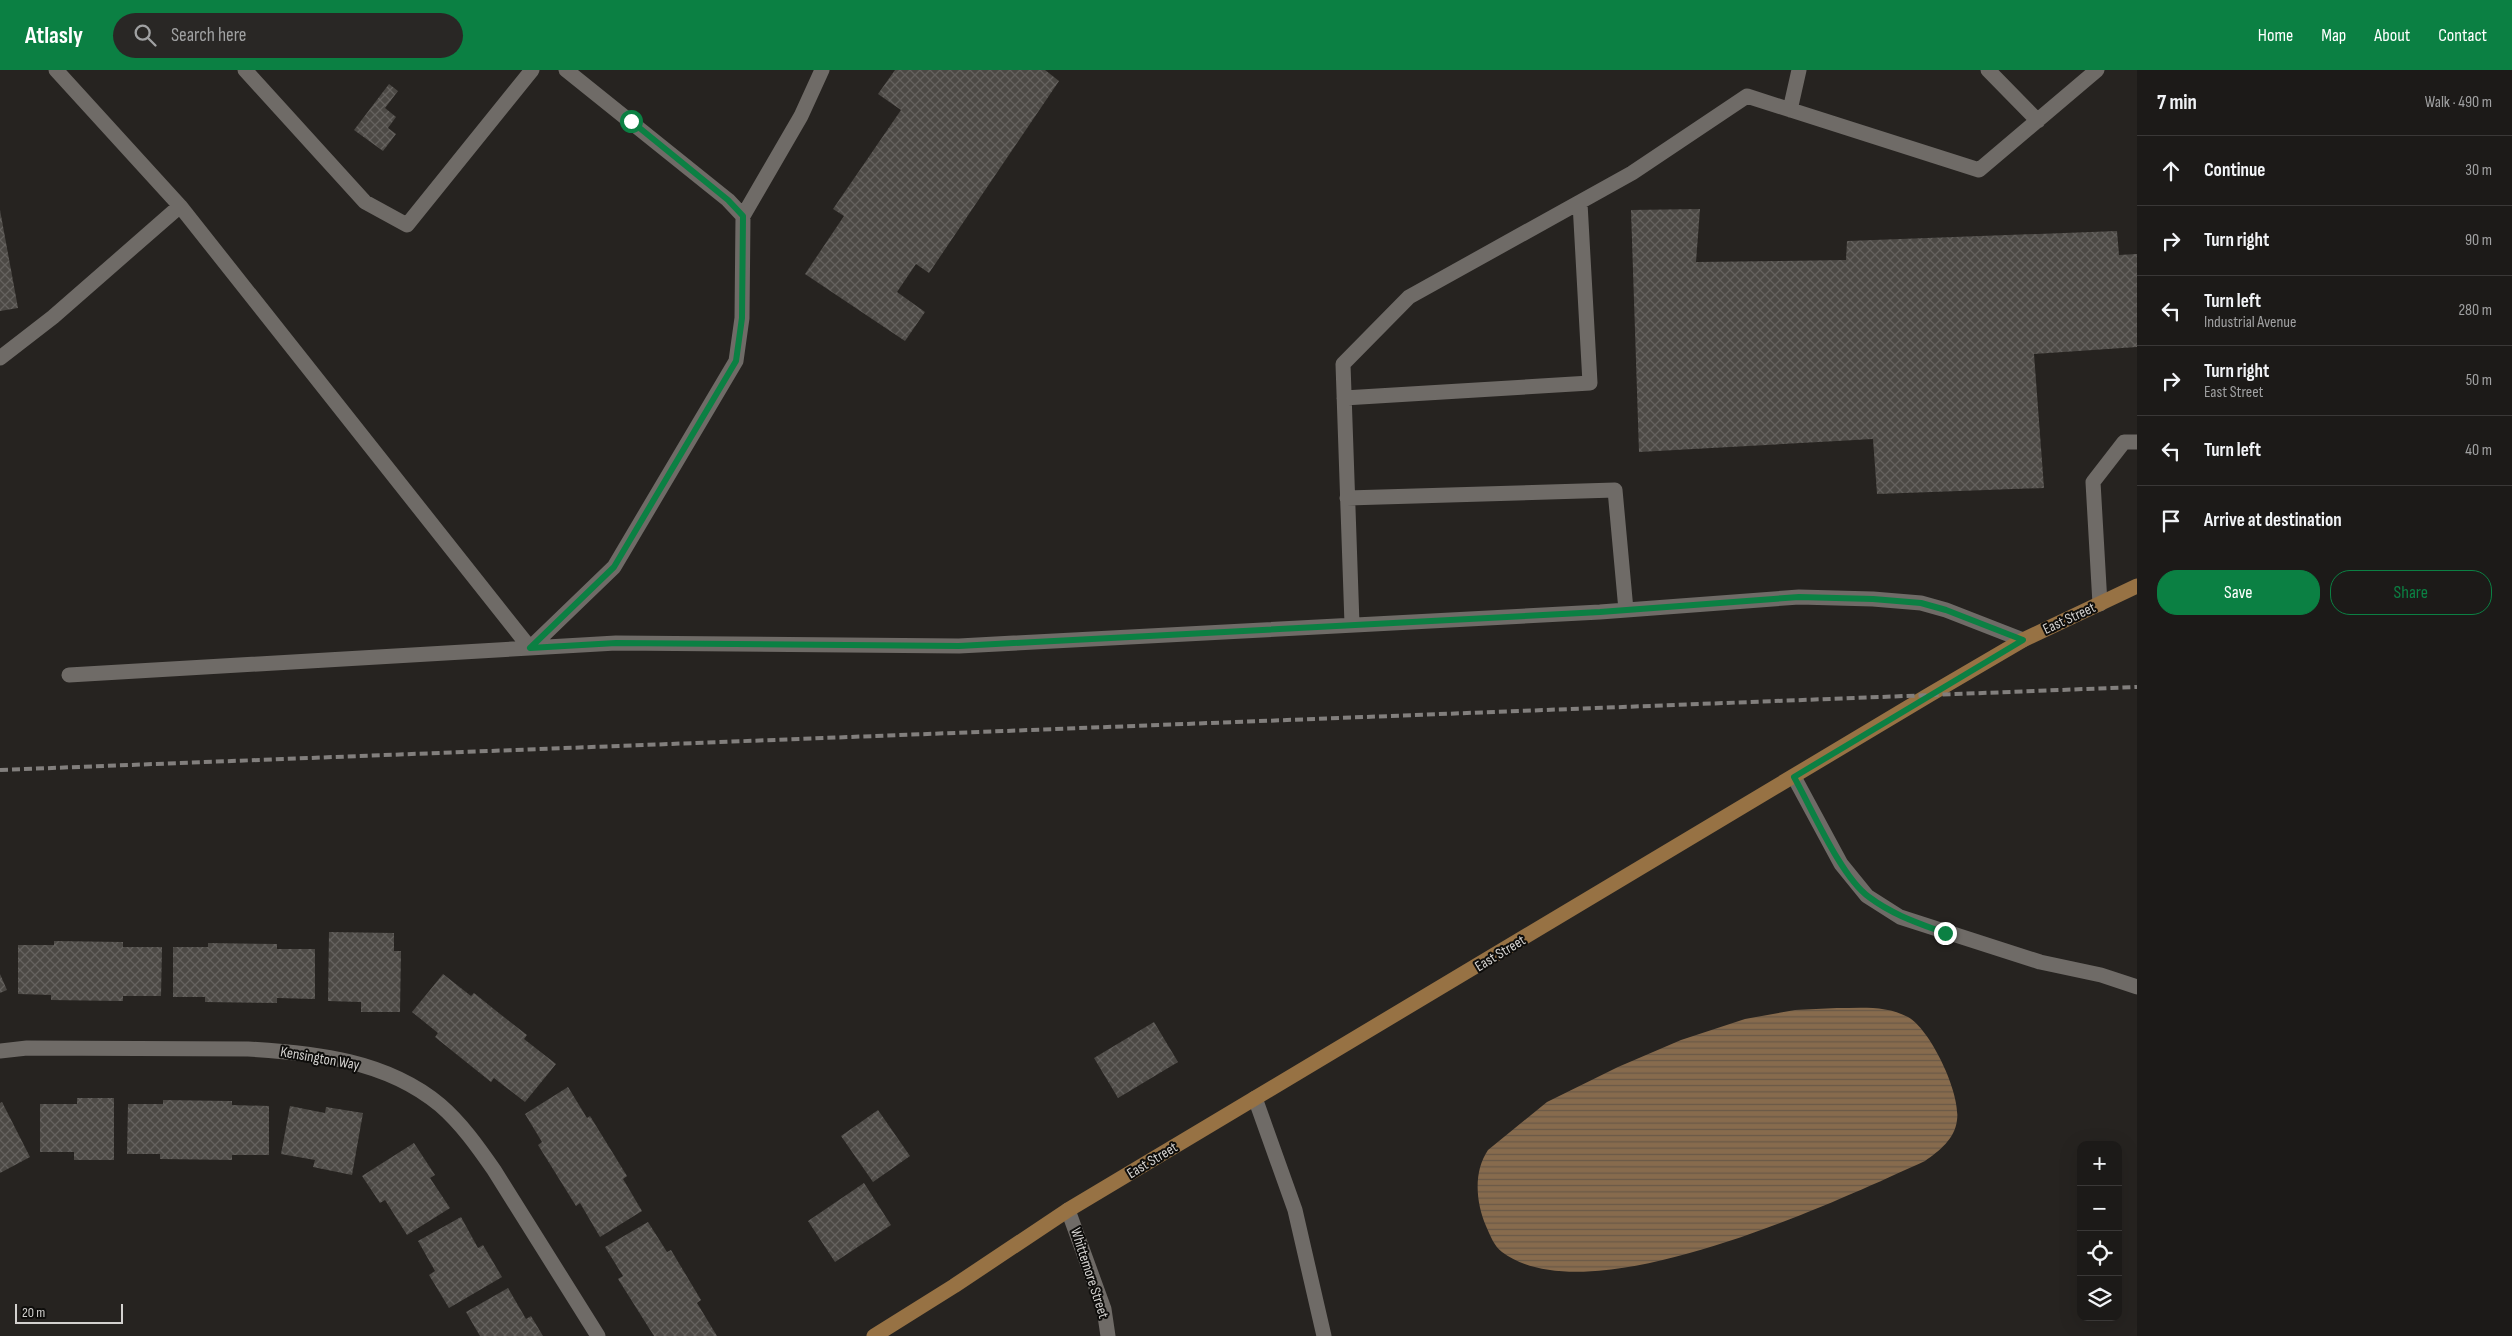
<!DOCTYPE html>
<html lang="en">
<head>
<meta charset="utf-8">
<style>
  body { margin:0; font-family:"Sofia Sans Condensed",sans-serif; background:#292725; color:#f1f3f6 }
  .controls { position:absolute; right:15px; bottom:15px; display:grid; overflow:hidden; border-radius:10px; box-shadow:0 5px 20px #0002 }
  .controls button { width:45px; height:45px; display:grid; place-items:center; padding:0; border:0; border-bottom:1px solid #3a3837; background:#1c1a18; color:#f1f3f6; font:25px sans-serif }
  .scale { position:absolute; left:15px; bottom:12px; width:108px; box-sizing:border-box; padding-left:5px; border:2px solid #d3d1cf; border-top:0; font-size:14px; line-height:18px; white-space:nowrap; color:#d3d1cf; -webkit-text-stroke:4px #0e0d0b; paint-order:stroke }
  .stop { position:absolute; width:15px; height:15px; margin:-11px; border:4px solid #0b8043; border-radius:50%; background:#fff }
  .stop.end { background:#0b8043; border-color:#fff; box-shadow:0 1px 5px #0008 }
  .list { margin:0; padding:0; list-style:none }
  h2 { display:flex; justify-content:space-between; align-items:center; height:65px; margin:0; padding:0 20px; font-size:21px }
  h2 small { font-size:16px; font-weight:400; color:#a0a1a2 }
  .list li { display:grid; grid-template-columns:32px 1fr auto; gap:15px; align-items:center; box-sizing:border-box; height:70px; padding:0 20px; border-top:1px solid #3a3837 }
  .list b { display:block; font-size:19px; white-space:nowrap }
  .list p { margin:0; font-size:16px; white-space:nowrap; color:#a0a1a2 }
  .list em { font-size:16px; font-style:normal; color:#a0a1a2 }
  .actions { display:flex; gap:10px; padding:15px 20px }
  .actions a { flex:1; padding:11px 0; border:1px solid #0b8043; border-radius:20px; text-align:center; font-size:18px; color:#0b8043 }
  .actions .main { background:#0b8043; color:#fff }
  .icon { flex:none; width:28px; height:28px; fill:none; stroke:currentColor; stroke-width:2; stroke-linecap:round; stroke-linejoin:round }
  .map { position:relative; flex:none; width:2137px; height:1266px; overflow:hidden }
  header { display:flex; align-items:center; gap:30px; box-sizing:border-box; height:70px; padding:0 25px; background:#0b8043; color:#fff }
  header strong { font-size:24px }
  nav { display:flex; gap:28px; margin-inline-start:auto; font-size:18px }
  .search { width:350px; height:45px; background:#292725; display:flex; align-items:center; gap:12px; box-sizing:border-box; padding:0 18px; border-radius:28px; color:#a0a1a2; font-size:19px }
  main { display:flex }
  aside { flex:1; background:#1c1a18 }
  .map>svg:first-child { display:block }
  .water { fill:url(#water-rules) }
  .building { fill:url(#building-cross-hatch) }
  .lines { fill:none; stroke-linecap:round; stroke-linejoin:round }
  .minor { stroke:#6f6b67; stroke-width:15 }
  .major { stroke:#977244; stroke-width:15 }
  .rail { stroke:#827f7d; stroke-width:4; stroke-dasharray:8 4; stroke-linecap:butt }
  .route { stroke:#0b8043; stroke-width:6 }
  .labels { text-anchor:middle; stroke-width:4; stroke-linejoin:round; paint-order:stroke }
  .street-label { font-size:15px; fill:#d3d1cf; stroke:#0e0d0b }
</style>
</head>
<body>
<header>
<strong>Atlasly</strong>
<div class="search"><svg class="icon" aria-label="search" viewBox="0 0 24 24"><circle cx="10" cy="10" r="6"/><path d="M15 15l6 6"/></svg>Search here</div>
<nav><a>Home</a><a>Map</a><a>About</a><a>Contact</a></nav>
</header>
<main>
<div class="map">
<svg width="2137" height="1266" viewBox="0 0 2137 1266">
  <defs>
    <pattern id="water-rules" width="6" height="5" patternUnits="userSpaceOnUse" patternTransform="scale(1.25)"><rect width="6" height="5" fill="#876b4d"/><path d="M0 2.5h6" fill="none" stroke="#6a5947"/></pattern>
    <pattern id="building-cross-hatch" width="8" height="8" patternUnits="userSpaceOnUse" patternTransform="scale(1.25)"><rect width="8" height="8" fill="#4c4945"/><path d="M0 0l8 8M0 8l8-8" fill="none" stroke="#65625f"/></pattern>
  </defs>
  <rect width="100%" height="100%" fill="#262320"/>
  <path class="water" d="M1837,938C1860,938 1886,935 1908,947C1931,960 1961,1024 1957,1050C1955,1069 1939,1081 1925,1091C1837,1131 1589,1248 1502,1182C1494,1176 1490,1165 1486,1156C1476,1133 1473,1102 1488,1080L1547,1032L1618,997L1681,970L1745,949L1795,940Z"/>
  <path class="building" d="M895,0H1045L1059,11L929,203L916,194L897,222L925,242L905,271L805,204L844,146L833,139L901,40L878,24Z
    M389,14L398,21L385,38L396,47L388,58L396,64L383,81L354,60Z
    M1700,139L1696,192L1846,190L1847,171L2117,161L2119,185L2137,184V277L2034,284L2044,418L1877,424L1873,369L1639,382L1631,140Z
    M0,140L18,238L0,241Z
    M329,862L394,863V881H401L400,942H361V932L328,931Z
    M54,871L123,872V877H162L161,926H123V931L51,930V925L18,924V875H54Z
    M208,873L277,874V879H315V929L277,928V933L205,932V927H173V877H208Z
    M0,904L7,920L0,923Z
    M443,904L471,926L474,923L500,944L527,965L524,969L556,994L525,1032L494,1008L491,1012L435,967L438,963L412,942Z
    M1154,952L1178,992L1118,1028L1094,988Z
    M568,1017L587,1048L590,1046L627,1106L623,1109L642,1141L600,1167L580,1133L576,1136L538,1075L542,1072L525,1044Z
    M77,1028H114V1090H74V1082H40V1034H77Z
    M163,1030L232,1031V1035L269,1036V1085H232V1090L160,1089V1084H127L128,1034H163Z
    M2,1032L30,1087L0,1103V1033Z
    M290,1036L325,1043L326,1037L363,1043L352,1105L313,1097L315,1090L281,1084Z
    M878,1040L910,1086L873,1112L841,1066Z
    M414,1073L435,1105L430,1108L450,1138L407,1165L385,1130L380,1133L362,1106Z
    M864,1113L891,1155L835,1192L808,1151Z
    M461,1147L478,1178L483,1175L502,1207L449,1238L429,1205L435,1201L418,1171Z
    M648,1152L667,1182L671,1180L701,1230L697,1233L717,1266H654L618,1209L623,1206L605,1177Z
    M508,1218L526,1249L531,1246L543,1266H480L466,1242Z"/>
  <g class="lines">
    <path class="minor" d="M56,0L180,136L530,578
      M245,0L365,132L407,155L532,0
      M566,0L728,130L743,146L801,46L822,0
      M1988,0L2038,51
      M1790,40L1799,0
      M0,288L53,247L180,136
      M1344,328L1590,313L1580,133
      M1347,428L1615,420L1626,540
      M2100,534L2093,412L2124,372H2137
      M1352,554L1343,294L1409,227L1632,103L1747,26L1979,100L2097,0
      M530,578L614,497L736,291L742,248L743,146
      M69,605L616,573L959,576L1600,542L1799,527L1873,529L1921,533L1946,540L2023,570
      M1794,707L1841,794L1867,826L1900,847L2040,892L2101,905L2137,917
      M0,981L27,978L248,979C315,983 386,990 440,1035C461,1053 478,1077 494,1100L598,1266
      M1255,1028L1295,1140L1324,1266
      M1068,1140L1104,1239L1108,1266"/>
    <path class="major" d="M874,1266L954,1216L1068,1140L1929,625L2023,570L2137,516"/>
    <path class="rail" d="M0,700L2137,617"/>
  </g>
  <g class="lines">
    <path class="route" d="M631,51L728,130L743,146L742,248L736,291L614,497L530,578L616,573L959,576L1600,542L1799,527L1873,529L1921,533L1946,540L2023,570L1794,707C1812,739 1841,807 1869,827C1893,845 1918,853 1945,863"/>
  </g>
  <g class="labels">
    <g class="street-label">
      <text transform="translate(2069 548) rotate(-25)" y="5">East Street</text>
      <text transform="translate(1500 883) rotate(-31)" y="5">East Street</text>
      <text transform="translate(320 988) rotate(10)" y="5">Kensington Way</text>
      <text transform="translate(1152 1090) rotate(-31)" y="5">East Street</text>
      <text transform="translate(1090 1203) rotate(72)" y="5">Whittemore Street</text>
    </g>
  </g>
</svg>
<div class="controls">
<button>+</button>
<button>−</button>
<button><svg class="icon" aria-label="locate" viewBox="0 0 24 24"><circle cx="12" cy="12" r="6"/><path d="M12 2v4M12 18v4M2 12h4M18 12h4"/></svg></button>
<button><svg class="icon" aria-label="layers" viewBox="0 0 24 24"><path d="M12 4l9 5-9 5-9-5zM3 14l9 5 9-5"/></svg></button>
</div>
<div class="scale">20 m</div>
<div class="stop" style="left:631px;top:51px"></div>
<div class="stop end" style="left:1945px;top:863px"></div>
</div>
<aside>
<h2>7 min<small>Walk · 490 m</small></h2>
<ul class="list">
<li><svg class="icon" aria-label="ahead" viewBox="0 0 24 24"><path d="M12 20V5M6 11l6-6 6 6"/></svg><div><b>Continue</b></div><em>30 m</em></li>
<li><svg class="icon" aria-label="right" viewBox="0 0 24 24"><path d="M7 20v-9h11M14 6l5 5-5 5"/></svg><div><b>Turn right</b></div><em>90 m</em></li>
<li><svg class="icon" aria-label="left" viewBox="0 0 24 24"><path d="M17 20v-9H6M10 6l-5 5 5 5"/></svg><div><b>Turn left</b><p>Industrial Avenue</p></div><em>280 m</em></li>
<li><svg class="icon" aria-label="right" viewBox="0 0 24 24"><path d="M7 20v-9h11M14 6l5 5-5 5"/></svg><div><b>Turn right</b><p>East Street</p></div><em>50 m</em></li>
<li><svg class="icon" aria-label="left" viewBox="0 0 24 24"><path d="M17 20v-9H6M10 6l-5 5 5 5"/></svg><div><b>Turn left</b></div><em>40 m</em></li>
<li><svg class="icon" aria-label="arrive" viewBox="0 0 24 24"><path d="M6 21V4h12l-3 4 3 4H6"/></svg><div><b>Arrive at destination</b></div></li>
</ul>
<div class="actions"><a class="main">Save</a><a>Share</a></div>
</aside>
</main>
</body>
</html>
